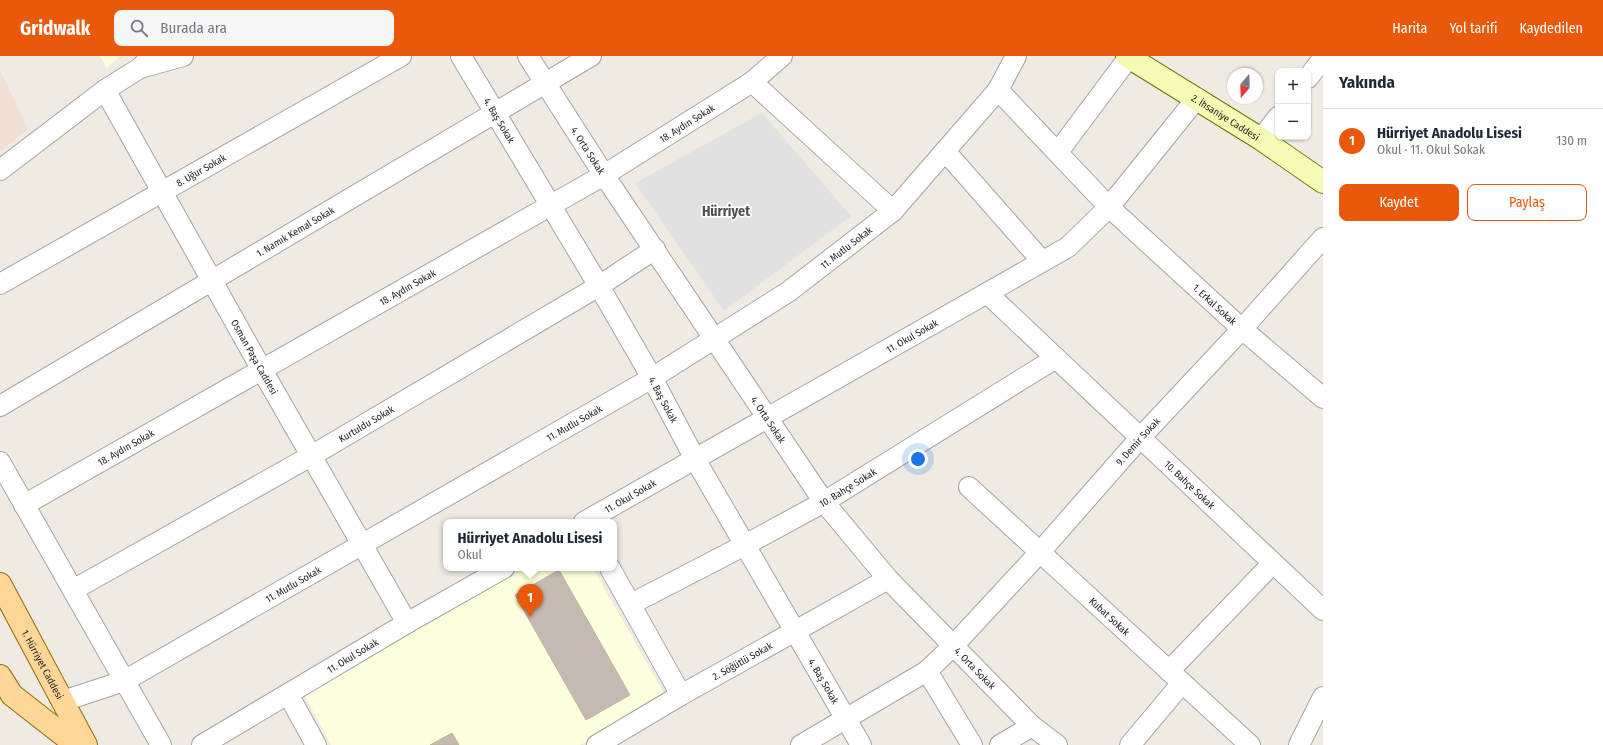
<!DOCTYPE html>
<html lang="tr">
<head>
<meta charset="utf-8">
<style>
  body { margin:0; font-family:"Fira Sans Condensed",sans-serif; background:#f6f6f7; color:#1f2937 }
  .controls { position:absolute; right:12px; top:12px; display:grid; overflow:hidden; border-radius:8px; box-shadow:0 1px 3px #0004 }
  .controls button { width:36px; height:36px; display:grid; place-items:center; padding:0; border:0; border-bottom:1px solid #e0e1e3; background:#fff; color:#1f2937; font:20px sans-serif }
  .compass { position:absolute; left:1227px; top:12px; width:36px; height:36px; border-radius:50%; background:#fff; box-shadow:0 1px 3px #0004; rotate:199deg }
  .you { position:absolute; left:918px; top:403px; width:14px; height:14px; margin:-10px; border:3px solid #fff; border-radius:50%; background:#1a73e8; box-shadow:0 0 0 6px #1a73e833 }
  .badge { display:grid; place-items:center; width:26px; height:26px; border-radius:50%; background:#ea580c; color:#fff; font-size:13px; font-weight:700 }
  .pin { position:absolute; translate:-50% -33px; filter:drop-shadow(0 1px 2px #0008) }
  .pin::after { content:''; position:absolute; top:21px; width:14px; height:12px; background:inherit; clip-path:polygon(0 0,100% 0,50% 100%) }
  .popup { position:absolute; left:443px; top:463px; width:174px; height:52px; box-sizing:border-box; display:grid; place-content:center; border-radius:8px; background:#fff; filter:drop-shadow(0 1px 3px #0005); font-size:13px; white-space:nowrap; color:#747a83 }
  .popup b { font-size:15px; color:#1f2937 }
  .popup::after { content:''; position:absolute; left:50%; top:100%; margin-left:-8px; border:8px solid transparent; border-top-color:#fff }
  .list { margin:0; padding:0; list-style:none }
  h2 { display:flex; justify-content:space-between; align-items:center; height:52px; margin:0; padding:0 16px; font-size:17px }
  h2 small { font-size:13px; font-weight:400; color:#747a83 }
  .list li { display:grid; grid-template-columns:26px 1fr auto; gap:12px; align-items:center; box-sizing:border-box; height:64px; padding:0 16px; border-top:1px solid #e0e1e3 }
  .list b { display:block; font-size:15px; white-space:nowrap }
  .list p { margin:0; font-size:13px; white-space:nowrap; color:#747a83 }
  .list em { font-size:13px; font-style:normal; color:#747a83 }
  .actions { display:flex; gap:8px; padding:12px 16px }
  .actions a { flex:1; padding:9px 0; border:1px solid #ea580c; border-radius:8px; text-align:center; font-size:14px; color:#ea580c }
  .actions .main { background:#ea580c; color:#fff }
  .icon { flex:none; width:22px; height:22px; fill:none; stroke:currentColor; stroke-width:2; stroke-linecap:round; stroke-linejoin:round }
  .map { position:relative; flex:none; width:1323px; height:689px; overflow:hidden }
  header { display:flex; align-items:center; gap:24px; box-sizing:border-box; height:56px; padding:0 20px; background:#ea580c; color:#fff }
  header strong { font-size:19px }
  nav { display:flex; gap:22px; margin-inline-start:auto; font-size:14px }
  .search { width:280px; height:36px; background:#f6f6f7; display:flex; align-items:center; gap:10px; box-sizing:border-box; padding:0 14px; border-radius:8px; color:#747a83; font-size:15px }
  main { display:flex }
  aside { flex:1; background:#fff }
  .map>svg:first-child { display:block }
  .education { fill:#feffdc }
  .military { fill:#f1ded5 }
  .parking { fill:#e1e1e1 }
  .building { fill:#c4bab2; stroke:#c1b2a5 }
  .lines { fill:none; stroke-linecap:round; stroke-linejoin:round }
  .street-casing { stroke:#a4a4a4; stroke-width:22 }
  .secondary-casing { stroke:#667702; stroke-width:24 }
  .primary-casing { stroke:#976b00; stroke-width:24 }
  .street { stroke:#fff; stroke-width:20 }
  .secondary { stroke:#f5fbb4; stroke-width:22 }
  .primary { stroke:#fed698; stroke-width:22 }
  .labels { text-anchor:middle; stroke-width:3.5; stroke-linejoin:round; paint-order:stroke }
  .street-label { font-size:10px; fill:#1d1d1d; stroke:#fff }
  .district-label { font-size:14px; font-weight:bold; fill:#505050; stroke:#fff }
</style>
</head>
<body>
<header>
<strong>Gridwalk</strong>
<div class="search"><svg class="icon" aria-label="search" viewBox="0 0 24 24"><circle cx="10" cy="10" r="6"/><path d="M15 15l6 6"/></svg>Burada ara</div>
<nav><a>Harita</a><a>Yol tarifi</a><a>Kaydedilen</a></nav>
</header>
<main>
<div class="map">
<svg width="1323" height="689" viewBox="0 0 1323 689">
  <rect width="100%" height="100%" fill="#efebe3"/>
  <path class="education" d="M100,0H120L107,12Z
    M527,512H593L666,641L580,689H331L303,637Z"/>
  <path class="military" d="M0,14L28,73L0,96Z"/>
  <path class="parking" d="M762,57L851,160L724,255L635,127Z"/>
  <path class="building" d="M559,514L630,639L586,664L515,539Z
    M452,677L459,689H430Z"/>
  <g class="lines">
    <g class="street-casing">
      <g id="street">
        <path id="s1" d="M461,0L599,230L652,322L695,403L861,689"/>
        <path id="s2" d="M528,0L604,119L824,446L888,523L1032,670L1057,689"/>
        <path d="M140,12L183,0"/>
        <path d="M1308,22L1323,2"/>
        <path d="M752,26L893,155"/>
        <path id="s3" d="M105,34L262,314L407,567"/>
        <path id="s4" d="M998,34L1109,151L1242,273L1323,342"/>
        <path d="M1261,83L1278,61"/>
        <path d="M945,95L1042,205"/>
        <path d="M1058,96L1129,1"/>
        <path d="M0,114L105,34L140,12L152,0"/>
        <path id="s5" d="M0,228L401,0"/>
        <path id="s6" d="M987,237L1323,554"/>
        <path id="s7" d="M0,350L591,0"/>
        <path d="M0,406L161,689"/>
        <path id="s8" d="M969,431L1250,689"/>
        <path id="s9" d="M24,449L604,119L752,26L782,0"/>
        <path id="s10" d="M584,466L1068,191L1109,151L1197,42"/>
        <path d="M610,512L681,639"/>
        <path id="s11" d="M73,534L311,400L599,230L655,193"/>
        <path id="s12" d="M631,548L745,489L824,446L1056,302"/>
        <path d="M927,615L972,689"/>
        <path d="M1169,615L1273,507"/>
        <path d="M288,638L316,689"/>
        <path id="s13" d="M63,645L124,625L652,322L788,236L893,155L998,34L1016,0"/>
        <path id="s14" d="M202,689L407,567L504,512"/>
        <path id="s15" d="M597,689L681,639L888,523"/>
        <path id="s16" d="M801,689L927,615L953,590L1040,496L1140,382L1242,273L1323,182"/>
        <path d="M1000,689L1032,670"/>
        <path d="M1130,689L1182,627"/>
        <path d="M1299,689L1323,641"/>
      </g>
    </g>
    <g class="secondary-casing">
      <g id="secondary">
        <path id="s17" d="M1127,0L1261,83L1323,126"/>
      </g>
    </g>
    <g class="primary-casing">
      <g id="primary">
        <path id="s18" d="M0,528L86,689"/>
        <path d="M0,620L12,639L76,689"/>
      </g>
    </g>
    <use href="#street" class="street"/>
    <use href="#secondary" class="secondary"/>
    <use href="#primary" class="primary"/>
  </g>
  <g class="labels">
    <g class="street-label">
      <text dy="4" stroke="none"><textPath href="#s17" startOffset="116">2. İhsaniye Caddesi</textPath></text>
      <text dy="4" stroke="none"><textPath href="#s1" startOffset="75">4. Baş Sokak</textPath></text>
      <text dy="4" stroke="none"><textPath href="#s9" startOffset="765">18. Aydın Sokak</textPath></text>
      <text dy="4" stroke="none"><textPath href="#s2" startOffset="112">4. Orta Sokak</textPath></text>
      <text dy="4" stroke="none"><textPath href="#s5" startOffset="231">8. Uğur Sokak</textPath></text>
      <text dy="4" stroke="none"><textPath href="#s7" startOffset="343">1. Namık Kemal Sokak</textPath></text>
      <text dy="4" stroke="none"><textPath href="#s13" startOffset="907">11. Mutlu Sokak</textPath></text>
      <text dy="4" stroke="none"><textPath href="#s9" startOffset="441">18. Aydın Sokak</textPath></text>
      <text dy="4" stroke="none"><textPath href="#s4" startOffset="305">1. Erkal Sokak</textPath></text>
      <text dy="4" stroke="none"><textPath href="#s10" startOffset="377">11. Okul Sokak</textPath></text>
      <text dy="4" stroke="none"><textPath href="#s3" startOffset="306">Osman Paşa Caddesi</textPath></text>
      <text dy="4" stroke="none"><textPath href="#s1" startOffset="399">4. Baş Sokak</textPath></text>
      <text dy="4" stroke="none"><textPath href="#s2" startOffset="436">4. Orta Sokak</textPath></text>
      <text dy="4" stroke="none"><textPath href="#s11" startOffset="337">Kurtuldu Sokak</textPath></text>
      <text dy="4" stroke="none"><textPath href="#s13" startOffset="583">11. Mutlu Sokak</textPath></text>
      <text dy="4" stroke="none"><textPath href="#s16" startOffset="458">9. Demir Sokak</textPath></text>
      <text dy="4" stroke="none"><textPath href="#s9" startOffset="117">18. Aydın Sokak</textPath></text>
      <text dy="4" stroke="none"><textPath href="#s6" startOffset="279">10. Bahçe Sokak</textPath></text>
      <text dy="4" stroke="none"><textPath href="#s12" startOffset="246">10. Bahçe Sokak</textPath></text>
      <text dy="4" stroke="none"><textPath href="#s10" startOffset="53">11. Okul Sokak</textPath></text>
      <text dy="4" stroke="none"><textPath href="#s13" startOffset="259">11. Mutlu Sokak</textPath></text>
      <text dy="4" stroke="none"><textPath href="#s8" startOffset="191">Kubat Sokak</textPath></text>
      <text dy="4" stroke="none"><textPath href="#s14" startOffset="175">11. Okul Sokak</textPath></text>
      <text dy="4" stroke="none"><textPath href="#s15" startOffset="168">2. Söğütlü Sokak</textPath></text>
      <text dy="4" stroke="none"><textPath href="#s18" startOffset="91">1. Hürriyet Caddesi</textPath></text>
      <text dy="4" stroke="none"><textPath href="#s2" startOffset="760">4. Orta Sokak</textPath></text>
      <text dy="4" stroke="none"><textPath href="#s1" startOffset="723">4. Baş Sokak</textPath></text>
    </g>
    <g class="district-label">
      <text x="726" y="160">Hürriyet</text>
    </g>
  </g>
</svg>
<div class="controls">
<button>+</button>
<button>−</button>
</div>
<svg class="compass" viewBox="-18 -18 36 36"><path d="M0-13l5 13h-10z" fill="#e53935"/><path d="M0 13l5-13h-10z" fill="#747a83"/></svg>
<div class="you"></div>
<div class="pin badge" style="left:530px;top:561px">1</div>
<div class="popup"><b>Hürriyet Anadolu Lisesi</b>Okul</div>
</div>
<aside>
<h2>Yakında<small></small></h2>
<ul class="list">
<li><span class="badge">1</span><div><b>Hürriyet Anadolu Lisesi</b><p>Okul · 11. Okul Sokak</p></div><em>130 m</em></li>
</ul>
<div class="actions"><a class="main">Kaydet</a><a>Paylaş</a></div>
</aside>
</main>
</body>
</html>
